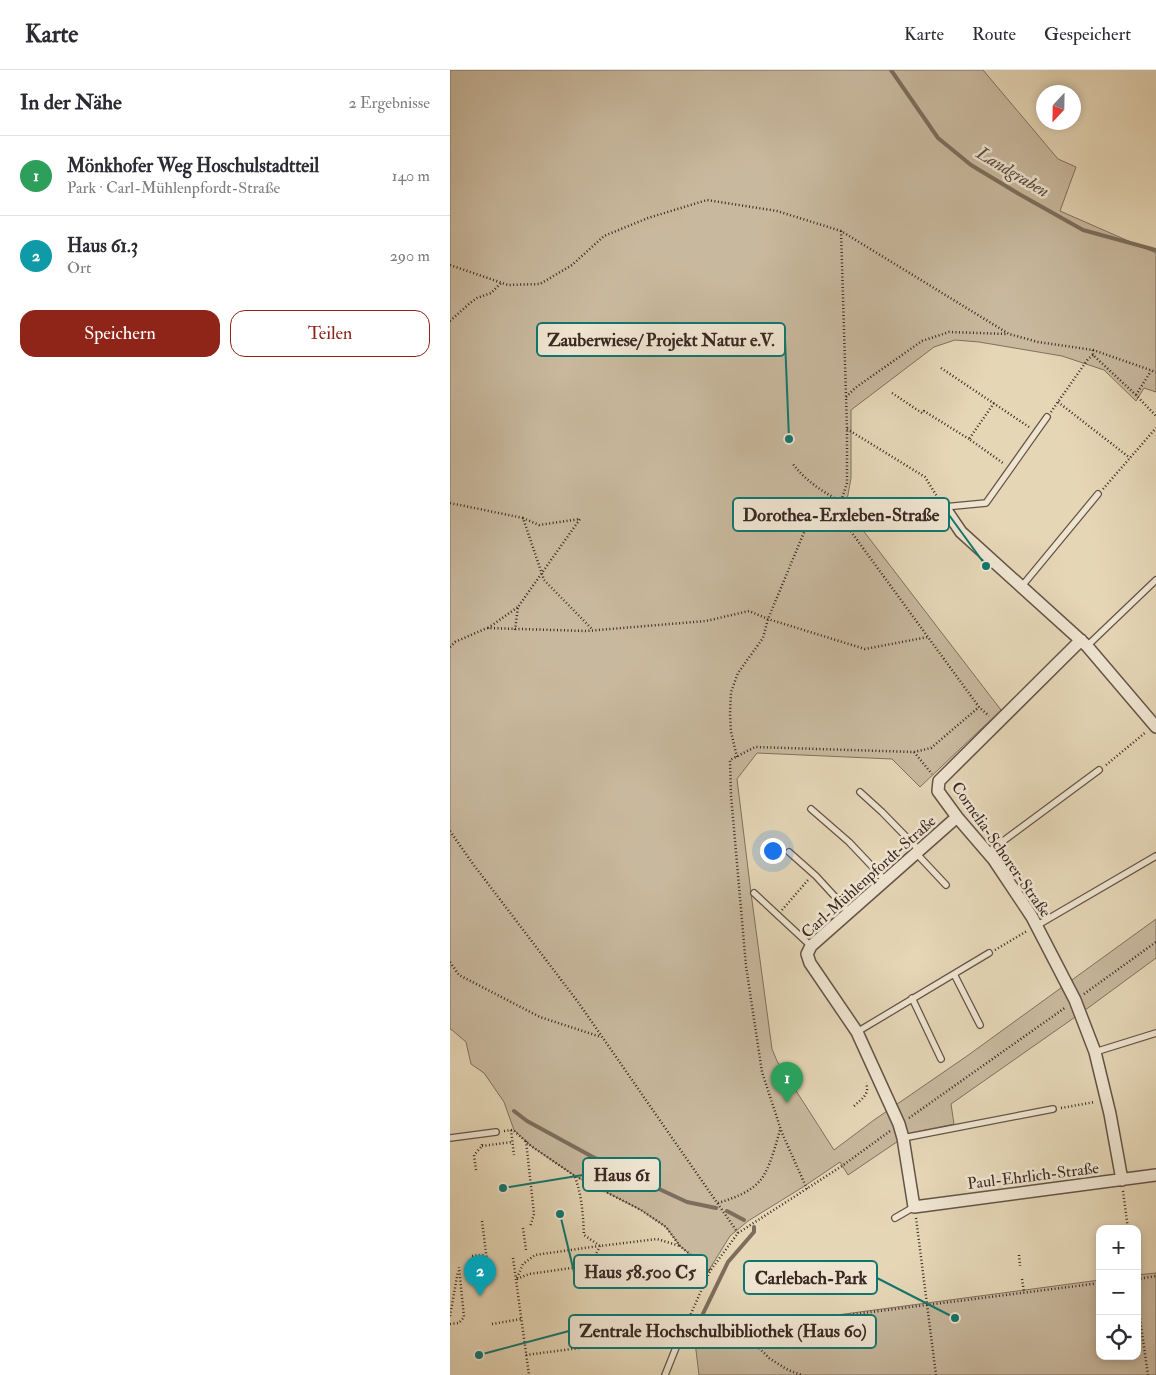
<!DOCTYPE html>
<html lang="de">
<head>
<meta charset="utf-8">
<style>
  body { margin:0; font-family:"IM FELL Double Pica",serif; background:#f2f2f3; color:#2b2b33 }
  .controls { position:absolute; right:15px; bottom:15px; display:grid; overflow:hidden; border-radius:10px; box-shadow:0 2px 8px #0003 }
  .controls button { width:45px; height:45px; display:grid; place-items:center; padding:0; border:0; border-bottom:1px solid #e1e1e2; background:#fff; color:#2b2b33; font:25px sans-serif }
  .compass { position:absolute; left:586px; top:15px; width:45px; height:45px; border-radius:50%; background:#fff; box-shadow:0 2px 8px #0003; rotate:202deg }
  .you { position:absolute; left:322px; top:780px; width:18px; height:18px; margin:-12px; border:4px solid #fff; border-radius:50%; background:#1a73e8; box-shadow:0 0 0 8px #1a73e833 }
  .badge { display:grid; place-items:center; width:32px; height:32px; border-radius:50%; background:#8f2418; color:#fff; font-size:16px; font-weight:700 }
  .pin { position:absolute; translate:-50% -41px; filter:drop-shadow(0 1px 2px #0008) }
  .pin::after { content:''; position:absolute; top:26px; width:18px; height:15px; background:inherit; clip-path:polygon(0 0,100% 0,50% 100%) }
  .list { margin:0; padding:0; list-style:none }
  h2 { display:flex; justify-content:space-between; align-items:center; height:65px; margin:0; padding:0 20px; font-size:21px }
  h2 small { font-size:16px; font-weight:400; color:#7c7c81 }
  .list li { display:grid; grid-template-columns:32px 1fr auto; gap:15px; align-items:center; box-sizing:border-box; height:80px; padding:0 20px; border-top:1px solid #e1e1e2 }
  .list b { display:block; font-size:19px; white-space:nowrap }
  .list p { margin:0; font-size:16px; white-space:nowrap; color:#7c7c81 }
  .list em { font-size:16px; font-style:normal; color:#7c7c81 }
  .actions { display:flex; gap:10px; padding:15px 20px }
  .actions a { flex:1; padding:11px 0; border:1px solid #8f2418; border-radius:15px; text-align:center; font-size:18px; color:#8f2418 }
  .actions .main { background:#8f2418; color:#fff }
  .icon { flex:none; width:28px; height:28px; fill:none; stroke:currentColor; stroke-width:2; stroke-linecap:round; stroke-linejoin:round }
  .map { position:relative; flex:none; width:706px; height:1305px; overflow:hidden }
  header { display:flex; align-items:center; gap:30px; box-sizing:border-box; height:70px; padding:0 25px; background:#fff; border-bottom:1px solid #e1e1e2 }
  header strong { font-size:24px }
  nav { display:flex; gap:28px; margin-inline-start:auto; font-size:18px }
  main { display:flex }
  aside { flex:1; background:#fff }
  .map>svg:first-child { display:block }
  .green { fill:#c8b89d; stroke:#807060 }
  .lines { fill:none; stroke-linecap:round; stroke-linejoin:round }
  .stream { stroke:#7d6d5d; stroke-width:4 }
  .service-casing { stroke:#645447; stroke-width:8 }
  .minor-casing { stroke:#645447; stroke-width:14 }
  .path { stroke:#392822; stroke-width:2.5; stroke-dasharray:1 2.5; stroke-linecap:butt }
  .service { stroke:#eee4d0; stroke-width:5.5 }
  .minor { stroke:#eee4d0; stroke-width:11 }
  .labels { text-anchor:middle; stroke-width:5; stroke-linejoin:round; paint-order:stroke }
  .street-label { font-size:16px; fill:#392822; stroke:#eee4d0 }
  .water-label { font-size:18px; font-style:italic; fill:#5b4a3f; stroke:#eee4d0 }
  .leader { fill:none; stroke:#0f766e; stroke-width:2 }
  .callout-dot { fill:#0f766e; stroke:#eee4d0; stroke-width:2 }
  .callout { fill:#eee4d0; stroke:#0f766e; stroke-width:2 }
  .callout-label { font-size:18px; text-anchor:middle; font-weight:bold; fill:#392822 }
</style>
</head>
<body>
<header>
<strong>Karte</strong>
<nav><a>Karte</a><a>Route</a><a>Gespeichert</a></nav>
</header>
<main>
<aside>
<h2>In der Nähe<small>2 Ergebnisse</small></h2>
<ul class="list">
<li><span class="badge" style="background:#2e9e5b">1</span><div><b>Mönkhofer Weg Hoschulstadtteil</b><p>Park · Carl-Mühlenpfordt-Straße</p></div><em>140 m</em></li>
<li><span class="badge" style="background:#0f9aa8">2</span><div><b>Haus 61.3</b><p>Ort</p></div><em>290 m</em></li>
</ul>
<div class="actions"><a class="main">Speichern</a><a>Teilen</a></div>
</aside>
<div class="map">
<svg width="706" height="1305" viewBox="0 0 706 1305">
  <rect width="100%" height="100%" fill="#e5d6b6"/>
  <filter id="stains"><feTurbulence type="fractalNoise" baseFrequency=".004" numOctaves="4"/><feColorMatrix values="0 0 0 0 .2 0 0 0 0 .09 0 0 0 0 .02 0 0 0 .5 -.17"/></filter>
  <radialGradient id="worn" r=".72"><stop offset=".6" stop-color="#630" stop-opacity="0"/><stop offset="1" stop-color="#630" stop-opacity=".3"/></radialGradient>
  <path class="green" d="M0,0H533L608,89L626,97L610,141L706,183V322L694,318L686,331L654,300L612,286L529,272L505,270L484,277L401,340V408L397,430L399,442L551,640L470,717L442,689L307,683L287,709L301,823L322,979L327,991L384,1080L424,1050L517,986L706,849V888L638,938L501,1034L504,1054L460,1063L398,1105L390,1092L353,1117L298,1151L280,1166L259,1200L230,1176L216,1157L191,1140L125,1106L81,1076L64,1060L54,1032L34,1003L21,994L16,972L2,960L0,959Z
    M706,1203V1305H249L244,1264L650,1210V1286H687V1205Z"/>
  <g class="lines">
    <path class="stream" d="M441,0L488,68L521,95L569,124L633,160L706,180
      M64,1041L77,1051L141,1086L194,1112L237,1132L266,1138
      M277,1141L294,1150
      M247,1256L278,1192L304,1162V1157"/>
    <g class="service-casing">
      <path id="service" d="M494,437L536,433L597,347
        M572,516L648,424
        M637,576L706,510
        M410,722L432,742L469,780
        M361,739L399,772L435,810
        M339,782L366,806L399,842
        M466,783L496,815
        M537,783L649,700
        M304,823L361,876
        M586,856L706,786
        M504,904L530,955
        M462,928L491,989
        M407,962L539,883
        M645,982L706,963
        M0,1068L46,1062
        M453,1068L603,1039
        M445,1148L464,1137
        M215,1305L231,1265"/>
    </g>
    <g class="minor-casing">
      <path id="minor" d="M494,437L511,462L637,576L706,657
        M631,570L489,711L488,721L507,747L544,790L582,847L625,930L645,982L660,1044L672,1110
        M507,747L361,876L357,884L360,893L407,962L449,1054L453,1068L464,1137L706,1105"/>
    </g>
    <path class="path" d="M391,161L397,359V413L389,438L394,452L529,637L539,646
      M0,195L58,215L90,214L122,195L154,166L198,148L257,130L327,141L391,161L559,264L588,272L643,280L706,302
      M0,251L20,233L27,228L41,223L51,213
      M643,280V285L686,325L706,346
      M491,298L579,357
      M442,323L472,343L474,341L519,369
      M686,325L701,301
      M396,327L405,318L472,271L499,262L557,264
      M608,332L680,388
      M544,333L519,369L553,393
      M601,342L638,289L643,285
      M397,359L475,407L488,428
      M653,419L706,358
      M0,433L73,448L94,510L143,560
      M38,558L68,537
      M65,560L68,537L130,449L89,455L73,448
      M0,577L5,572L37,558L136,561L256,551L299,541L318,549L415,579L478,567
      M464,682L482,704
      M287,687L281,662L280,644L281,622L288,603L313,568L318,549L355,460L370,443L388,430C370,420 355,410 343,394
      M656,695L696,662
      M0,761L23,794L128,932L288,1163
      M332,840L358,810
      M545,880L577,861
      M0,892L9,905L90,947L151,967
      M634,924L706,872
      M404,1036C412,1029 420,1024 416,1013
      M611,1038L645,1032
      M459,1048L616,937
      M61,1060L64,1085
      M54,1061L63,1060L81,1076L125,1106L191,1140L216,1157L230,1176L260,1201
      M76,1071L84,1144L80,1157
      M32,1076L62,1072
      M26,1100L24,1085L32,1076V1072
      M125,1107C132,1126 133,1145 134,1165L150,1176L207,1169L230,1176
      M357,1119L332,1063L312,1002L296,896L281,725L280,690L305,677L464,682L481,678L529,637
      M673,1121L678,1159
      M268,1133C284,1128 305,1121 314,1105C321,1093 326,1074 330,1060
      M466,1148L486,1305
      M32,1151L37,1191
      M73,1158L76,1180
      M569,1185L570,1196
      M22,1186L36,1185
      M63,1188L79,1305
      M67,1208L73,1194L85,1185L149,1176
      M67,1209L79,1204L136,1196L144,1188L150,1176
      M572,1209L574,1222
      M687,1209L706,1206
      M687,1228L698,1305
      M0,1246L8,1201
      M0,1254L9,1253L14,1247L9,1197
      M42,1254L71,1249
      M182,1254L184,1270
      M176,1255L178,1271
      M171,1256L173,1272
      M235,1257L260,1201L288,1163L392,1096L440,1061
      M284,1259L307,1276L319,1288L338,1300L352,1305
      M240,1265L650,1213
      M76,1285L222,1266"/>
    <use href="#service" class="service"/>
    <use href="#minor" class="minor"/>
  </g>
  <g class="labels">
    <g class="street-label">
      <text transform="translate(552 779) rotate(55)" y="6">Cornelia-Schorer-Straße</text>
      <text transform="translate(418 806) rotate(-42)" y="6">Carl-Mühlenpfordt-Straße</text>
      <text transform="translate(583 1105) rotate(-7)" y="6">Paul-Ehrlich-Straße</text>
    </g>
    <g class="water-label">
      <text transform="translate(563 102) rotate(31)" y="6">Landgraben</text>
    </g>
  </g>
  <path class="leader" d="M339 369L335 269M536 496L499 445M53 1118L133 1105M110 1144L124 1202M505 1248L427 1208M29 1285L119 1261"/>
  <g class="callout-dot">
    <circle cx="339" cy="369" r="5"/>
    <circle cx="536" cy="496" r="5"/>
    <circle cx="53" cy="1118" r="5"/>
    <circle cx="110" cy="1144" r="5"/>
    <circle cx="505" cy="1248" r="5"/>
    <circle cx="29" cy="1285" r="5"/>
  </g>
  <g class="callout">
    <rect x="87" y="253" width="248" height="33" rx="5"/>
    <rect x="283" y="428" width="216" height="33" rx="5"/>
    <rect x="133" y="1088" width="77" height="33" rx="5"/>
    <rect x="124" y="1185" width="133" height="33" rx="5"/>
    <rect x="294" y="1191" width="133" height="33" rx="5"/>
    <rect x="119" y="1245" width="307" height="33" rx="5"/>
  </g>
  <g class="callout-label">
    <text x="211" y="276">Zauberwiese/ Projekt Natur e.V.</text>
    <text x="391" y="451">Dorothea-Erxleben-Straße</text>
    <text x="172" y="1111">Haus 61</text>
    <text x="190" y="1208">Haus 58.500 C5</text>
    <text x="361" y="1214">Carlebach-Park</text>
    <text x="273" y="1267">Zentrale Hochschulbibliothek (Haus 60)</text>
  </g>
  <rect width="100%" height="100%" filter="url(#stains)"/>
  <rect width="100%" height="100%" fill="url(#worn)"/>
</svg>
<div class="controls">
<button>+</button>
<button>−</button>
<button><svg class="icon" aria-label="locate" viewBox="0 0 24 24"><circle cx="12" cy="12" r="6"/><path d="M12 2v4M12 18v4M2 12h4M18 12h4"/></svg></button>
</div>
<svg class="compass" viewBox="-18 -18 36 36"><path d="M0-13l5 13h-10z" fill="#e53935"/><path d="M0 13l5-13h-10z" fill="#7c7c81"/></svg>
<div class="you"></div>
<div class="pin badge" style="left:337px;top:1033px;background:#2e9e5b">1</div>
<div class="pin badge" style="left:30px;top:1226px;background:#0f9aa8">2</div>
</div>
</main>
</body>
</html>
